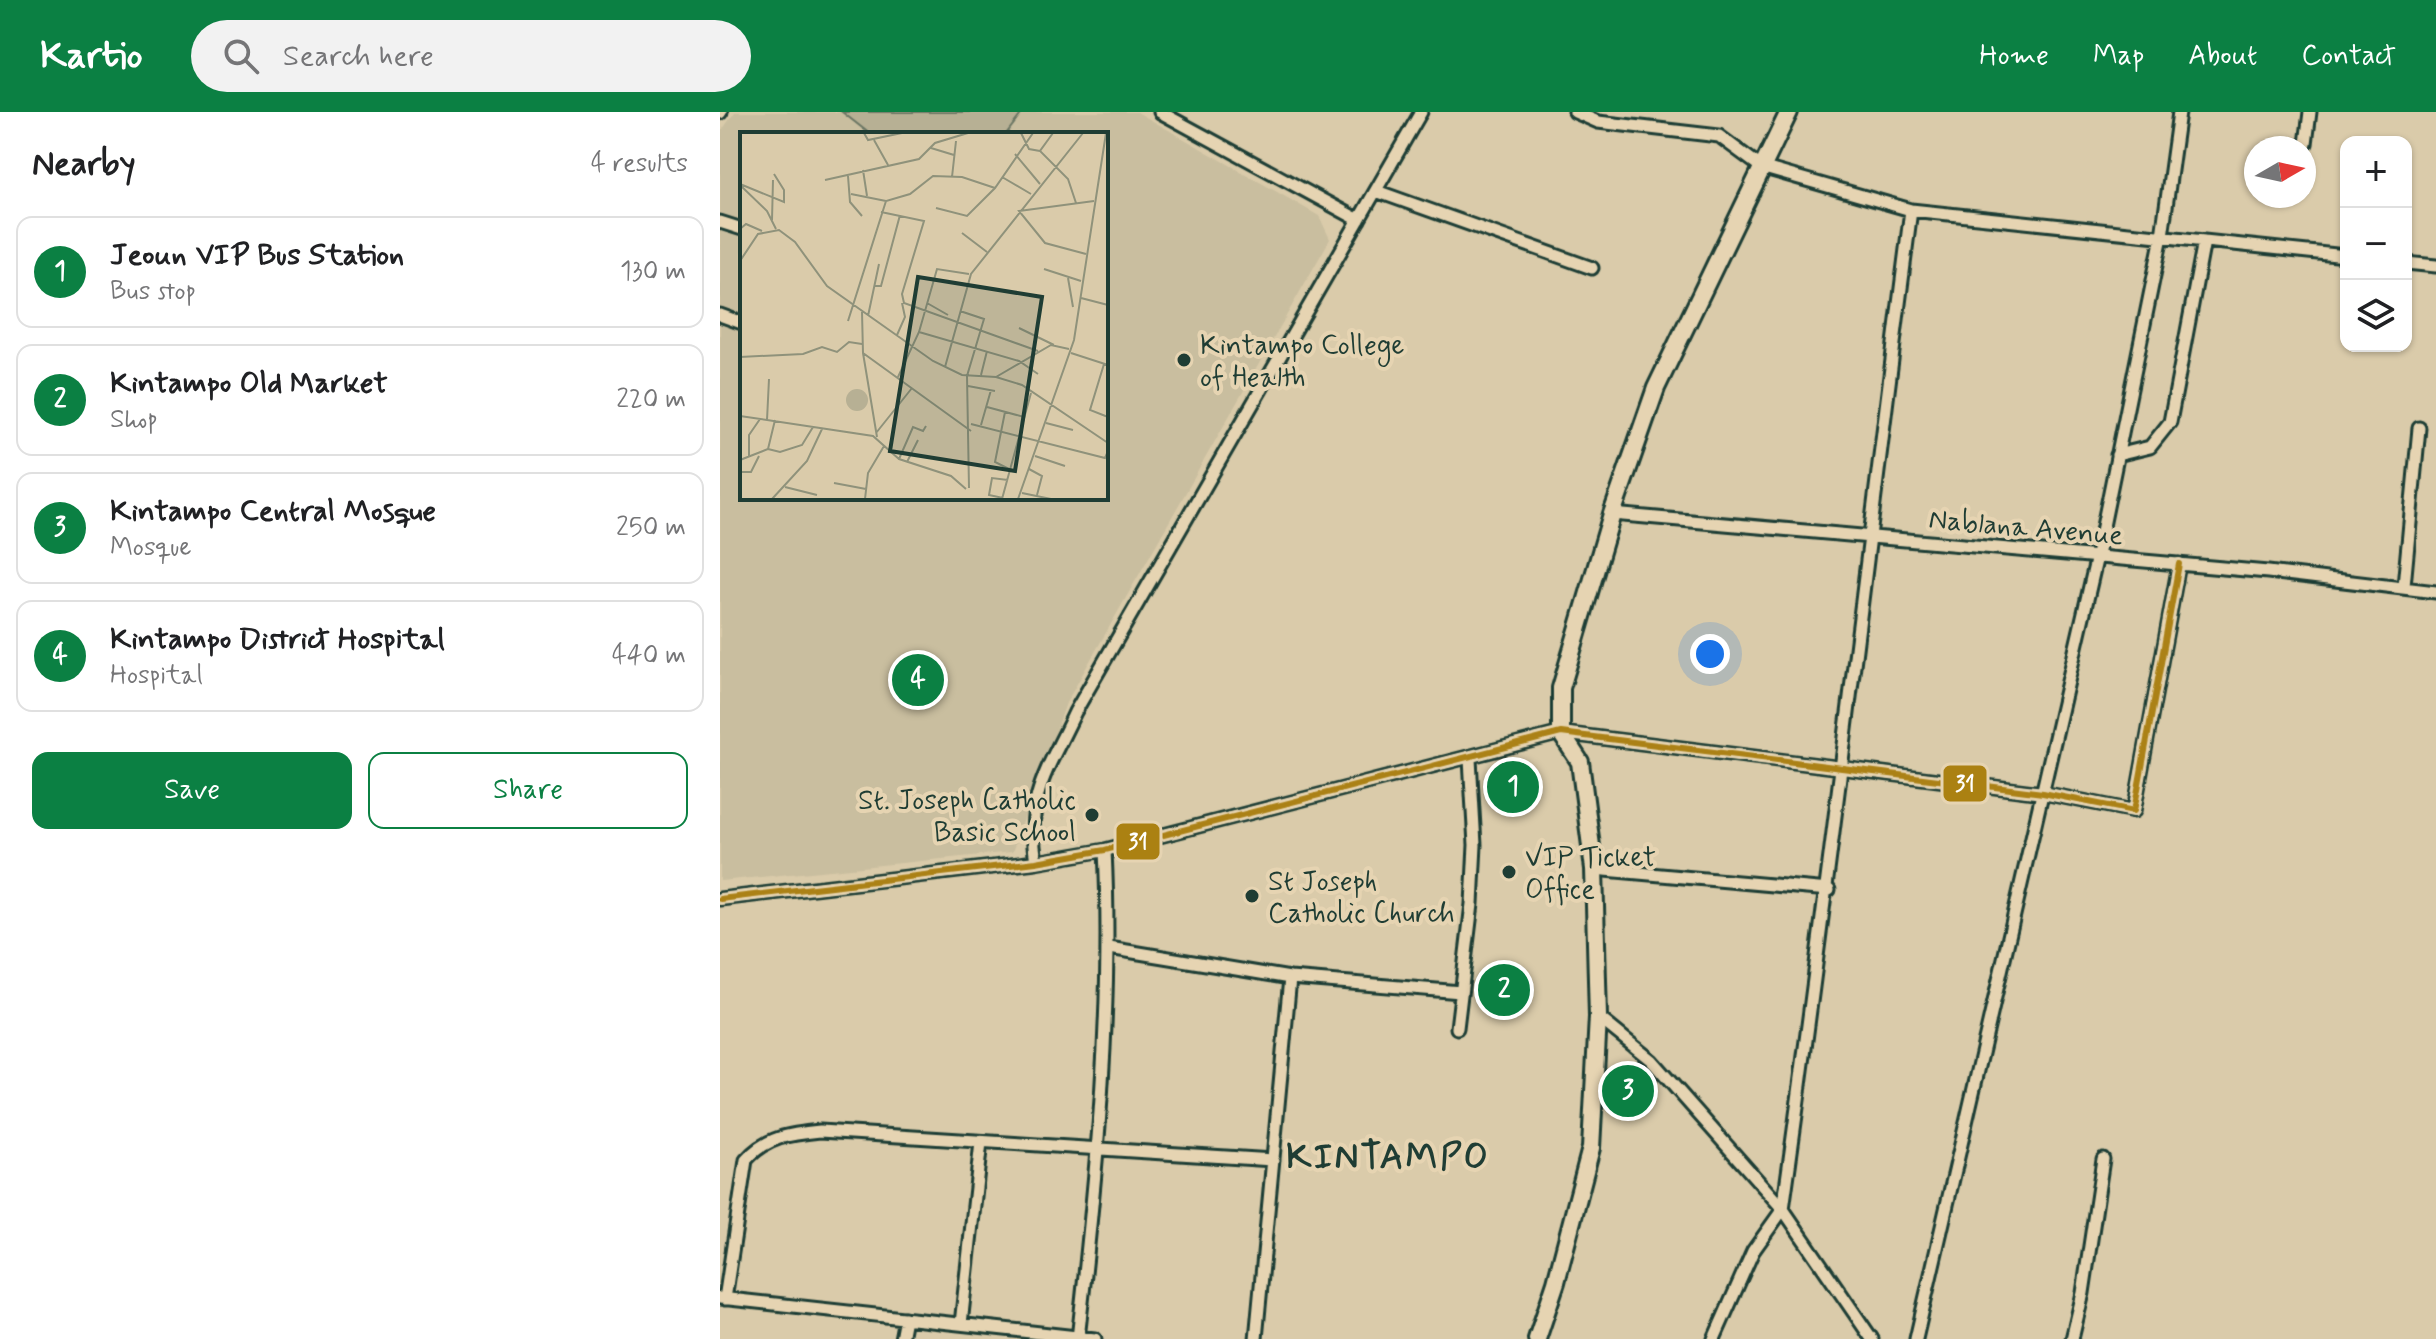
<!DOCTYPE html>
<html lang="en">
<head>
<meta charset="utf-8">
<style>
  body { margin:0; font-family:Mynerve,sans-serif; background:#f2f2f2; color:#202124 }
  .controls { position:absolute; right:24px; top:24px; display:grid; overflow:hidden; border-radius:16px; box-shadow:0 2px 6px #0004 }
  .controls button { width:72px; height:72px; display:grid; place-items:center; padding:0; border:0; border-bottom:2px solid #e0e0e0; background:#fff; color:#202124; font:40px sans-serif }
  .compass { position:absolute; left:1524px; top:24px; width:72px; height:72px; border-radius:50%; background:#fff; box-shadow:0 2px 6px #0004; rotate:81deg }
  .you { position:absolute; left:990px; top:542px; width:28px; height:28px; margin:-20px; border:6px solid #fff; border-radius:50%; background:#1a73e8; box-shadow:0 0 0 12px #1a73e833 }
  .badge { display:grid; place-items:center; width:52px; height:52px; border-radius:50%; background:#0b8043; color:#fff; font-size:26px; font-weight:700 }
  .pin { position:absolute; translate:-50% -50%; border:4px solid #fff; box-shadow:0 2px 8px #0006 }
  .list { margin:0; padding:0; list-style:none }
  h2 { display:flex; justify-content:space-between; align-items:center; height:104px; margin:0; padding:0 32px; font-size:34px }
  h2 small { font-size:26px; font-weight:400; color:#757577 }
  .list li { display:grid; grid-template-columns:52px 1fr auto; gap:24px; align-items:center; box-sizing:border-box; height:112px; margin:0 16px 16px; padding:0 16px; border:2px solid #e0e0e0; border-radius:16px }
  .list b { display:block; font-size:30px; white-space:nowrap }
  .list p { margin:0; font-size:26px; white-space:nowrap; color:#757577 }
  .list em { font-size:26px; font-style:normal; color:#757577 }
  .actions { display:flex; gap:16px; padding:24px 32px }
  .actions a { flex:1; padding:18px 0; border:2px solid #0b8043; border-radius:16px; text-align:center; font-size:28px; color:#0b8043 }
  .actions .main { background:#0b8043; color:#fff }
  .icon { flex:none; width:44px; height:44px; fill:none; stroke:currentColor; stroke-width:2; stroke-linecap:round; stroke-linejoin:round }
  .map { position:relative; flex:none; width:1716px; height:1227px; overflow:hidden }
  header { display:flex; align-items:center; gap:48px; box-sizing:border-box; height:112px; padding:0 40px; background:#0b8043; color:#fff }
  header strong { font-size:38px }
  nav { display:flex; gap:44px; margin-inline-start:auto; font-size:28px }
  .search { width:560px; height:72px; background:#f2f2f2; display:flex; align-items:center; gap:20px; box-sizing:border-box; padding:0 28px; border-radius:44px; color:#757577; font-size:30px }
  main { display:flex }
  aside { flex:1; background:#fff }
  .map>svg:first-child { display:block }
  .built { fill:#c9be9f; fill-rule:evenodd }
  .park { fill:#b7b094; stroke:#6b7664; stroke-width:2 }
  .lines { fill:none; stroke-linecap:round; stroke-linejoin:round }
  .street-casing { stroke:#1f3d34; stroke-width:17 }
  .secondary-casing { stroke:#1f3d34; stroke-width:22 }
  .street { stroke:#e6d4b2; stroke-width:11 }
  .secondary { stroke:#e6d4b2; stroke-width:16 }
  .bus-1-casing { stroke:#e6d4b2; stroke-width:12 }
  .bus-1 { stroke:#ab8112; stroke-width:6 }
  .poi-dot { fill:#1f3d34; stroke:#e6d4b2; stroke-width:3 }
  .labels { text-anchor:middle; stroke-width:8; stroke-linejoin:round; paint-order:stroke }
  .poi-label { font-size:28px; fill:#1f3d34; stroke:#e6d4b2; text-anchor:start }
  .street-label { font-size:28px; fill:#1f3d34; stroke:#e6d4b2 }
  .district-label { font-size:36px; font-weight:bold; letter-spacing:2px; fill:#1f3d34; stroke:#e6d4b2 }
  .inset-road { fill:none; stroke:#8f927b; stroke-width:2 }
  .view { fill:#1f3d34; fill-opacity:0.15; stroke:#1f3d34; stroke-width:4 }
  .inset-edge { fill:none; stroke:#1f3d34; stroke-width:4 }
  .line-badge { stroke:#e6d4b2; stroke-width:3 }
  .badge-label { font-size:22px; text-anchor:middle; font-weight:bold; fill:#fff }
</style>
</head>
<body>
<header>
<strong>Kartio</strong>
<div class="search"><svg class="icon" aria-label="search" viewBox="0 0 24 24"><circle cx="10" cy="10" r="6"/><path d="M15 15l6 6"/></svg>Search here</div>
<nav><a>Home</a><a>Map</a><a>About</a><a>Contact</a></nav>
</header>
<main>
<aside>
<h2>Nearby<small>4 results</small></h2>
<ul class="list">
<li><span class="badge">1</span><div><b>Jeoun VIP Bus Station</b><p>Bus stop</p></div><em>130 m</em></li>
<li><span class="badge">2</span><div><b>Kintampo Old Market</b><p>Shop</p></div><em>220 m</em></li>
<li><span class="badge">3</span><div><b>Kintampo Central Mosque</b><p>Mosque</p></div><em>250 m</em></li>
<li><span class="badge">4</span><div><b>Kintampo District Hospital</b><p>Hospital</p></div><em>440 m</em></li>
</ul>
<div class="actions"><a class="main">Save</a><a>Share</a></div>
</aside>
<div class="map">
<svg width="1716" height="1227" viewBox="0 0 1716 1227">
  <rect width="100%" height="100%" fill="#dacbaa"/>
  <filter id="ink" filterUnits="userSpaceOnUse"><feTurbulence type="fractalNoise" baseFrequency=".0125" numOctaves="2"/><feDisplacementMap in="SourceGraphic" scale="16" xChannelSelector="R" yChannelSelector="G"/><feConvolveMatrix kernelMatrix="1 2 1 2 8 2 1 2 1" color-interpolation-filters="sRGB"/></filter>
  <g filter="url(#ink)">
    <path class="built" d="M15,0H417L599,104L610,127L346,591L292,740L0,769V21ZM22,22H386V386H22Z"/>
    <path class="park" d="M122,0H303L286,22H150Z"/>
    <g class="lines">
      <g class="street-casing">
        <path id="street" d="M440,0L639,108
          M855,0L878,10L999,24L1041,55L1191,98L1626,144
          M0,1L1,0
          M1586,32L1590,0
          M656,79L872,156
          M0,110L22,117
          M1686,151L1716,154
          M0,203L22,211
          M1397,343L1430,335L1450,310L1484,129
          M892,402L1548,460L1716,480
          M1684,474L1699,316
          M316,750C305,684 328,658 355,600L701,0
          M874,757L1109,778
          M0,787L316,750L385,738L841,621L1323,681L1414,699L1459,452
          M389,836L570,866L741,880
          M878,905L931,948L1063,1097L1152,1227
          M737,916L752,792L755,733L750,647
          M0,1186L375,1227
          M5,1187L26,1048C46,1025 70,1022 100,1019L553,1048
          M241,1212L261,1030
          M181,1227L185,1206
          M358,1227C376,1065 393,901 385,738
          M536,1227L570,866
          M994,1227L1033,1139L1063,1097C1110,765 1148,431 1191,98
          M1196,1227L1377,444L1442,124L1459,0
          M1352,1227L1363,1181L1383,1047"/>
      </g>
      <g class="secondary-casing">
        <path id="secondary" d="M817,1227L836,1170L871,1036L878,905L874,757L860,650L841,621V576L892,402L936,276L1069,0"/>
      </g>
      <use href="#street" class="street"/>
      <use href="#secondary" class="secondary"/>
      <g class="bus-1-casing">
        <path id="bus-1" d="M0,787L316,750L385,738L841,621L1323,681L1414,699L1459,452"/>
      </g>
      <use href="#bus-1" class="bus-1"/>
    </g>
  </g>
  <g class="poi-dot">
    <circle cx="464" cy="248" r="8"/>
    <circle cx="372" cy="703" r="8"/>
    <circle cx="789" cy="760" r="8"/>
    <circle cx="532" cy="784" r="8"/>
  </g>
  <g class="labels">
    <g class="poi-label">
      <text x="480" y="242">Kintampo College<tspan x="480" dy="32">of Health</tspan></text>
      <text x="356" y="697" text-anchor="end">St. Joseph Catholic<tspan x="356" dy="32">Basic School</tspan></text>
      <text x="805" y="754">VIP Ticket<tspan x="805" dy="32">Office</tspan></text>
      <text x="548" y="778">St Joseph<tspan x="548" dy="32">Catholic Church</tspan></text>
    </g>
    <g class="street-label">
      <text transform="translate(1306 414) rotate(5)" y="10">Nablana Avenue</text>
    </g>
    <g class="district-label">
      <text x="668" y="1056">KINTAMPO</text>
    </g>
  </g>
  <g transform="translate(20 20)">
    <rect width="368" height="368" fill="#dacbaa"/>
    <path d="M106 268a11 11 0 1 1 22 0a11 11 0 1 1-22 0Z" fill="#b7b094"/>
    <path class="inset-road" d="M124,1L128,8L162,1M281,1L289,17L300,19M313,1L300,19L328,47L336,71M134,8L148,33M191,16L214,23M275,22L300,52M123,38L127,64M108,44L110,70L122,84M212,45L216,9M262,45L291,62M85,48L179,27L195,11L228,1M0,52L44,70V58L34,42M0,53L27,79L36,97M111,62L146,69M196,76L227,84L255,56L293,1M141,80L184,89L162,162L164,171L298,219M32,88L33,48M0,97L6,92L22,99M222,101L247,120M346,122L305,111L279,79L354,69M0,129L18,102L39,98L55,110L87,154L193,229L222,243L256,245L282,253L368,311M304,137L341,149M328,146L333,175M135,154H141L160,83M341,166L368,173M187,171L208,183M220,179L244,187L227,244L229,356M122,180L123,221L231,299M128,184L139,132M108,189L146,69L170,62L193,44L222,45L255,56M279,196L314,213M179,200L279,229L298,242M157,203L165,185L162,171M123,221L137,305M331,221L368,233M0,225L63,222L82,215L97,220L109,210L122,212M364,232L350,278L368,285M205,235L231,142L343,1M241,243L247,219M158,245L179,200L197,137L229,142M256,245L311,213L329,217M228,254L255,259M247,275L284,285M265,280L255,330L271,338M0,284L133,304L159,327L211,344L226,357M27,288L29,247M306,291L333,298M231,292L365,326L368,319M241,293L251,258M136,301L172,256M28,317L40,320L62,313L73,295M295,324L325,334M9,326V303L20,287M159,327L173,295L183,299L186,294M0,328L28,317L35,288M167,330L178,308M289,337L302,344L297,363M0,340H11L19,324M94,351L126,357M45,355L77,363M282,361L311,367M263,366L249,363L252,346L268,348M32,367L67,329L82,297M125,367L128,341L144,314M262,367L291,261M278,367L334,208L366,1"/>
    <path class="view" d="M178,145L302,165L275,339L150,319Z"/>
    <rect width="368" height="368" class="inset-edge"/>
  </g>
  <g class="line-badge">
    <rect x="1222" y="652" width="46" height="39" rx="8" fill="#ab8112"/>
    <rect x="395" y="710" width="46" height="39" rx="8" fill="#ab8112"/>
  </g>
  <g class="badge-label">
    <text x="1245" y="679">31</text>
    <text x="418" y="737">31</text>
  </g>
</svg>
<div class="controls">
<button>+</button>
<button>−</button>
<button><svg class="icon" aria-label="layers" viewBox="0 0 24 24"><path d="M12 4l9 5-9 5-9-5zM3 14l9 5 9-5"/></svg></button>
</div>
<svg class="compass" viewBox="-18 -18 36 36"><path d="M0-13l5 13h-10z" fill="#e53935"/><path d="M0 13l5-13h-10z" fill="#757577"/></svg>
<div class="you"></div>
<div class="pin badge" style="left:793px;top:675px">1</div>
<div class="pin badge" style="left:784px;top:878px">2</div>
<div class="pin badge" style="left:908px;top:979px">3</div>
<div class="pin badge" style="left:198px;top:568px">4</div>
</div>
</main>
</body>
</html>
